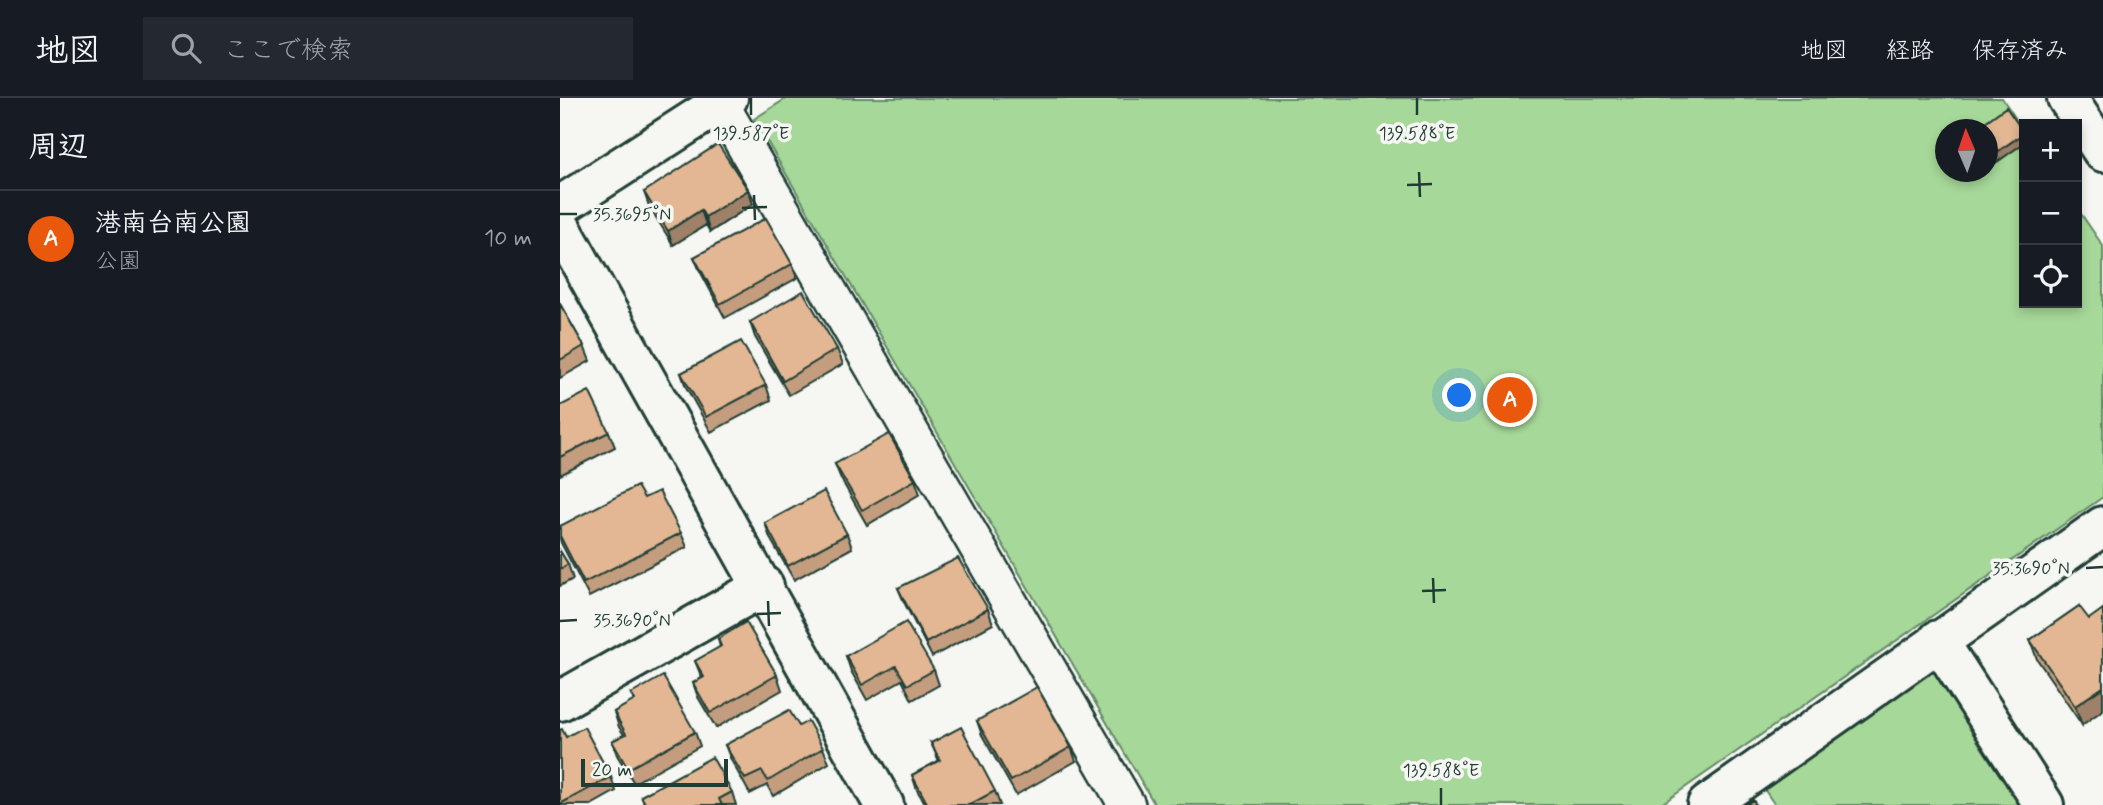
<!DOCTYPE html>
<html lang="ja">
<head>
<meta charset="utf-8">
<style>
  body { margin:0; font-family:Mynerve,"Klee One",sans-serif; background:#242831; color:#f1f3f6 }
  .controls { position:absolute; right:21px; top:21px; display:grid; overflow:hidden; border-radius:0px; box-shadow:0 4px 10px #0003 }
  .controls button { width:63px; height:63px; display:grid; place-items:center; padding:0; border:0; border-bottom:2px solid #363941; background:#171b24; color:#f1f3f6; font:35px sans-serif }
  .compass { position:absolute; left:1375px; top:21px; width:63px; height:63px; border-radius:50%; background:#171b24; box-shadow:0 4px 10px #0003; rotate:358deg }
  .scale { position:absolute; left:21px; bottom:18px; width:147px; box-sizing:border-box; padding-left:7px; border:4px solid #1f3d34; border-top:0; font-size:19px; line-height:24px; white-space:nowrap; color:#1f3d34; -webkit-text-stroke:5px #f6f6f2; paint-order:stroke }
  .you { position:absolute; left:900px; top:298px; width:24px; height:24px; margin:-18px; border:5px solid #fff; border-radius:50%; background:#1a73e8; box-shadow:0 0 0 10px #1a73e833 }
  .badge { display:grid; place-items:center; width:46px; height:46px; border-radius:50%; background:#ea580c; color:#fff; font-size:23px; font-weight:700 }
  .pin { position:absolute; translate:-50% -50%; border:4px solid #fff; box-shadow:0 2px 7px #0006 }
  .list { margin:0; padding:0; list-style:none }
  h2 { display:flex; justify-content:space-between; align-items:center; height:91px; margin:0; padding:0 28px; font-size:30px }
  h2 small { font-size:23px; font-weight:400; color:#9ea1a6 }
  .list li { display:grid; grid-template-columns:46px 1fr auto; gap:21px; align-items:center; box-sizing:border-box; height:98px; padding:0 28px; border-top:2px solid #363941 }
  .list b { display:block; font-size:26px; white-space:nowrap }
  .list p { margin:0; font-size:23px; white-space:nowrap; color:#9ea1a6 }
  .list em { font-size:23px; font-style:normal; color:#9ea1a6 }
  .icon { flex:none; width:38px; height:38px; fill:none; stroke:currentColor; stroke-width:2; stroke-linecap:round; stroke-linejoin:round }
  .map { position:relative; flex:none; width:1543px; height:707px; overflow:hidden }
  header { display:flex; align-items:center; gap:42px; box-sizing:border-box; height:98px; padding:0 35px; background:#171b24; border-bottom:2px solid #363941 }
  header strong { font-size:33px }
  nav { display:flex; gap:38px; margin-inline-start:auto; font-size:24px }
  .search { width:490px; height:63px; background:#242831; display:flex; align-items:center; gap:18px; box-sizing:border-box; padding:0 24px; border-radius:0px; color:#9ea1a6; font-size:26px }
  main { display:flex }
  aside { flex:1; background:#171b24 }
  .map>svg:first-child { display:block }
  .green { fill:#a6d899; stroke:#628a66; stroke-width:2; fill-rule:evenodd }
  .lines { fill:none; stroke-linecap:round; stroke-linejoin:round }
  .pedestrian-casing { stroke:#1f3d34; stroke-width:40 }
  .minor-casing { stroke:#1f3d34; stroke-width:44 }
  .tertiary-casing { stroke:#1f3d34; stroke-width:44 }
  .pedestrian { stroke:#f6f6f2; stroke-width:35 }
  .minor { stroke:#f6f6f2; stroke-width:38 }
  .tertiary { stroke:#f6f6f2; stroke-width:38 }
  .wall { fill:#c39d7e; stroke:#1f3d34; stroke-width:2 }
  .shaded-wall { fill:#9f8067; stroke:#1f3d34; stroke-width:2 }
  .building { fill:#e3b793; stroke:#1f3d34; stroke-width:2 }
  .ticks { fill:none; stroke:#1f3d34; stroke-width:2.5 }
  .ticks-label { font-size:18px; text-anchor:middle; fill:#1f3d34; stroke:#f6f6f2; stroke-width:7; stroke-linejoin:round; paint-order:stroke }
</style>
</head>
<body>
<header>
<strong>地図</strong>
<div class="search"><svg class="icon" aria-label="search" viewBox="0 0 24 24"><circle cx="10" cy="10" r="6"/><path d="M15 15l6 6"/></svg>ここで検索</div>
<nav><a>地図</a><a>経路</a><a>保存済み</a></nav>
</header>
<main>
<aside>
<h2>周辺<small></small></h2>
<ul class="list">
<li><span class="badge">A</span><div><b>港南台南公園</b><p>公園</p></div><em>10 m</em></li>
</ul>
</aside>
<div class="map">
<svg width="1543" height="707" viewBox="0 0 1543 707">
  <rect width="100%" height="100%" fill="#f6f6f2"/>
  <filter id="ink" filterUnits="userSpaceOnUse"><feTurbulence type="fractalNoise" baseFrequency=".0143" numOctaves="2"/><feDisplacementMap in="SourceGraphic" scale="14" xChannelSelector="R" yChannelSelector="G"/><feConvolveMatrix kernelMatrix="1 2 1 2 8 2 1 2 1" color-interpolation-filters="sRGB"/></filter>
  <g filter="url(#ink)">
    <path class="green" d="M227,0H1442L1464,33V205H1517V110L1543,148V399L1100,707H595L194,21ZM1386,32H1428V74H1386Z
      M1378,542L1484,707H1215L1193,675Z"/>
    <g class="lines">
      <g class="pedestrian-casing">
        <path id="pedestrian" d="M157,0L567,707"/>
      </g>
      <g class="minor-casing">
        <path id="minor" d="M0,128L324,707
          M1378,542L1484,707
          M0,603L204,488
          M1147,707L1543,428"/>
      </g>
      <g class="tertiary-casing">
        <path id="tertiary" d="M1507,0L1543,54
          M0,108L168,0"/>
      </g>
      <use href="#pedestrian" class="pedestrian"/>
      <use href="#minor" class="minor"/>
      <use href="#tertiary" class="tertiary"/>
    </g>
    <path class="wall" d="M188,92L193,106L150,134L146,127L113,147L89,108L84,94Z
      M134,159L232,166L237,180L165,220L140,173Z
      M0,206L24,248L30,263L0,280Z
      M190,224L277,251L283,266L229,297L195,239Z
      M121,275L206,287L211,302L151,334L126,289Z
      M0,308L49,334L55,349L0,377Z
      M275,366L355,382L360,396L307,427L281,381Z
      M84,400L121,435L127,449L29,499L1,445L0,441V428Z
      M205,425L287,436L292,450L234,482L210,440Z
      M0,453L8,466L13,481L0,488Z
      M338,490L428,511L433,526L372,559L344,504Z
      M1519,508L1522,627L1477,561L1470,542Z
      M158,541L217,577L222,592L156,630L138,599L133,585L142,580L135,563L160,549Z
      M286,558L374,572L379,587L352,602L342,582L307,602L291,573Z
      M71,596L135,634L140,648L74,685L57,657L52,643L64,637L59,629L54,614L74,603Z
      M417,623L511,649L516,663L456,697L422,637Z
      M239,628L263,650L269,665L213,698L207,687L190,696L171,662L165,647Z
      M0,632L6,639L51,679L56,693L31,707H0Z
      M371,645L435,693L440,707H366L357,692L352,677L379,663Z
      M172,694L176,707H85L81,698Z"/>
    <path class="shaded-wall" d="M1464,35V45L1427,71V61Z
      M1414,74H1423L1416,78Z
      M188,92L193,106L150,134L145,119Z
      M141,112L146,127L113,147L108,133Z
      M1543,589V612L1522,627L1515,608Z"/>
    <path class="building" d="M1446,9L1464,35L1427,61V32H1414Z
      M158,46L188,92L145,119L141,112L108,133L84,94Z
      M206,120L232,166L160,206L134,159Z
      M243,193L277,251L223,283L190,224Z
      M0,206L24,248L0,262Z
      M181,243L206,287L146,319L121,275Z
      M29,293L49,334L0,359V308Z
      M329,336L355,382L302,412L275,366Z
      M77,388L84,400L99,393L121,435L24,485L0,438V428Z
      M264,393L287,436L228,468L205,425Z
      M0,453L8,466L0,471Z
      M398,460L428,511L366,545L338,490Z
      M1519,508L1529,521L1543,511V589L1515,608L1470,542Z
      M186,524L217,577L150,615L133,585L144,579L135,563L161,548L158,541Z
      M346,524L374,572L347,587L336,568L302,587L286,558Z
      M103,578L135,634L68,671L52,643L66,636L54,614L75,602L71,596Z
      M477,589L511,649L451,683L417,623Z
      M229,612L239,628L248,623L263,650L208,683L202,673L185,681L165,647Z
      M24,629L51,679L0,706V632L2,631L6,639Z
      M401,629L435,693L409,707H368L352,677L380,662L371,645Z
      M152,659L172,694L159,701L162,707H86L81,698Z
      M1193,702L1196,707H1186Z"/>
  </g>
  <path class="ticks" d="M191,0V17M857,0V17M859,74L860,99M847,87L872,86M194,97L195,122M182,110L207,109M0,116H17M1526,470L1543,469M873,480L874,505M862,493L886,492M208,503L209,528M197,516L221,515M0,523L17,522M881,690V707"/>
  <g class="ticks-label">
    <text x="191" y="41">139.587°E</text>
    <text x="857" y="41">139.588°E</text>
    <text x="72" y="122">35.3695°N</text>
    <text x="1471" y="476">35.3690°N</text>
    <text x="72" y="528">35.3690°N</text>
    <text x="881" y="678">139.588°E</text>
  </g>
</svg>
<div class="controls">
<button>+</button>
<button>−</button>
<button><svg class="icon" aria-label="locate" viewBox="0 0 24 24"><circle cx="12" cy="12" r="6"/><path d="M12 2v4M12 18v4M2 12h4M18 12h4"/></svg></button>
</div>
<svg class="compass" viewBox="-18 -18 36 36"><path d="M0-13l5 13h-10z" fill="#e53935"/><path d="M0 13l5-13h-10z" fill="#9ea1a6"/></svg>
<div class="scale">20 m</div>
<div class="you"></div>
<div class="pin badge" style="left:950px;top:302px">A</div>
</div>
</main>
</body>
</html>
